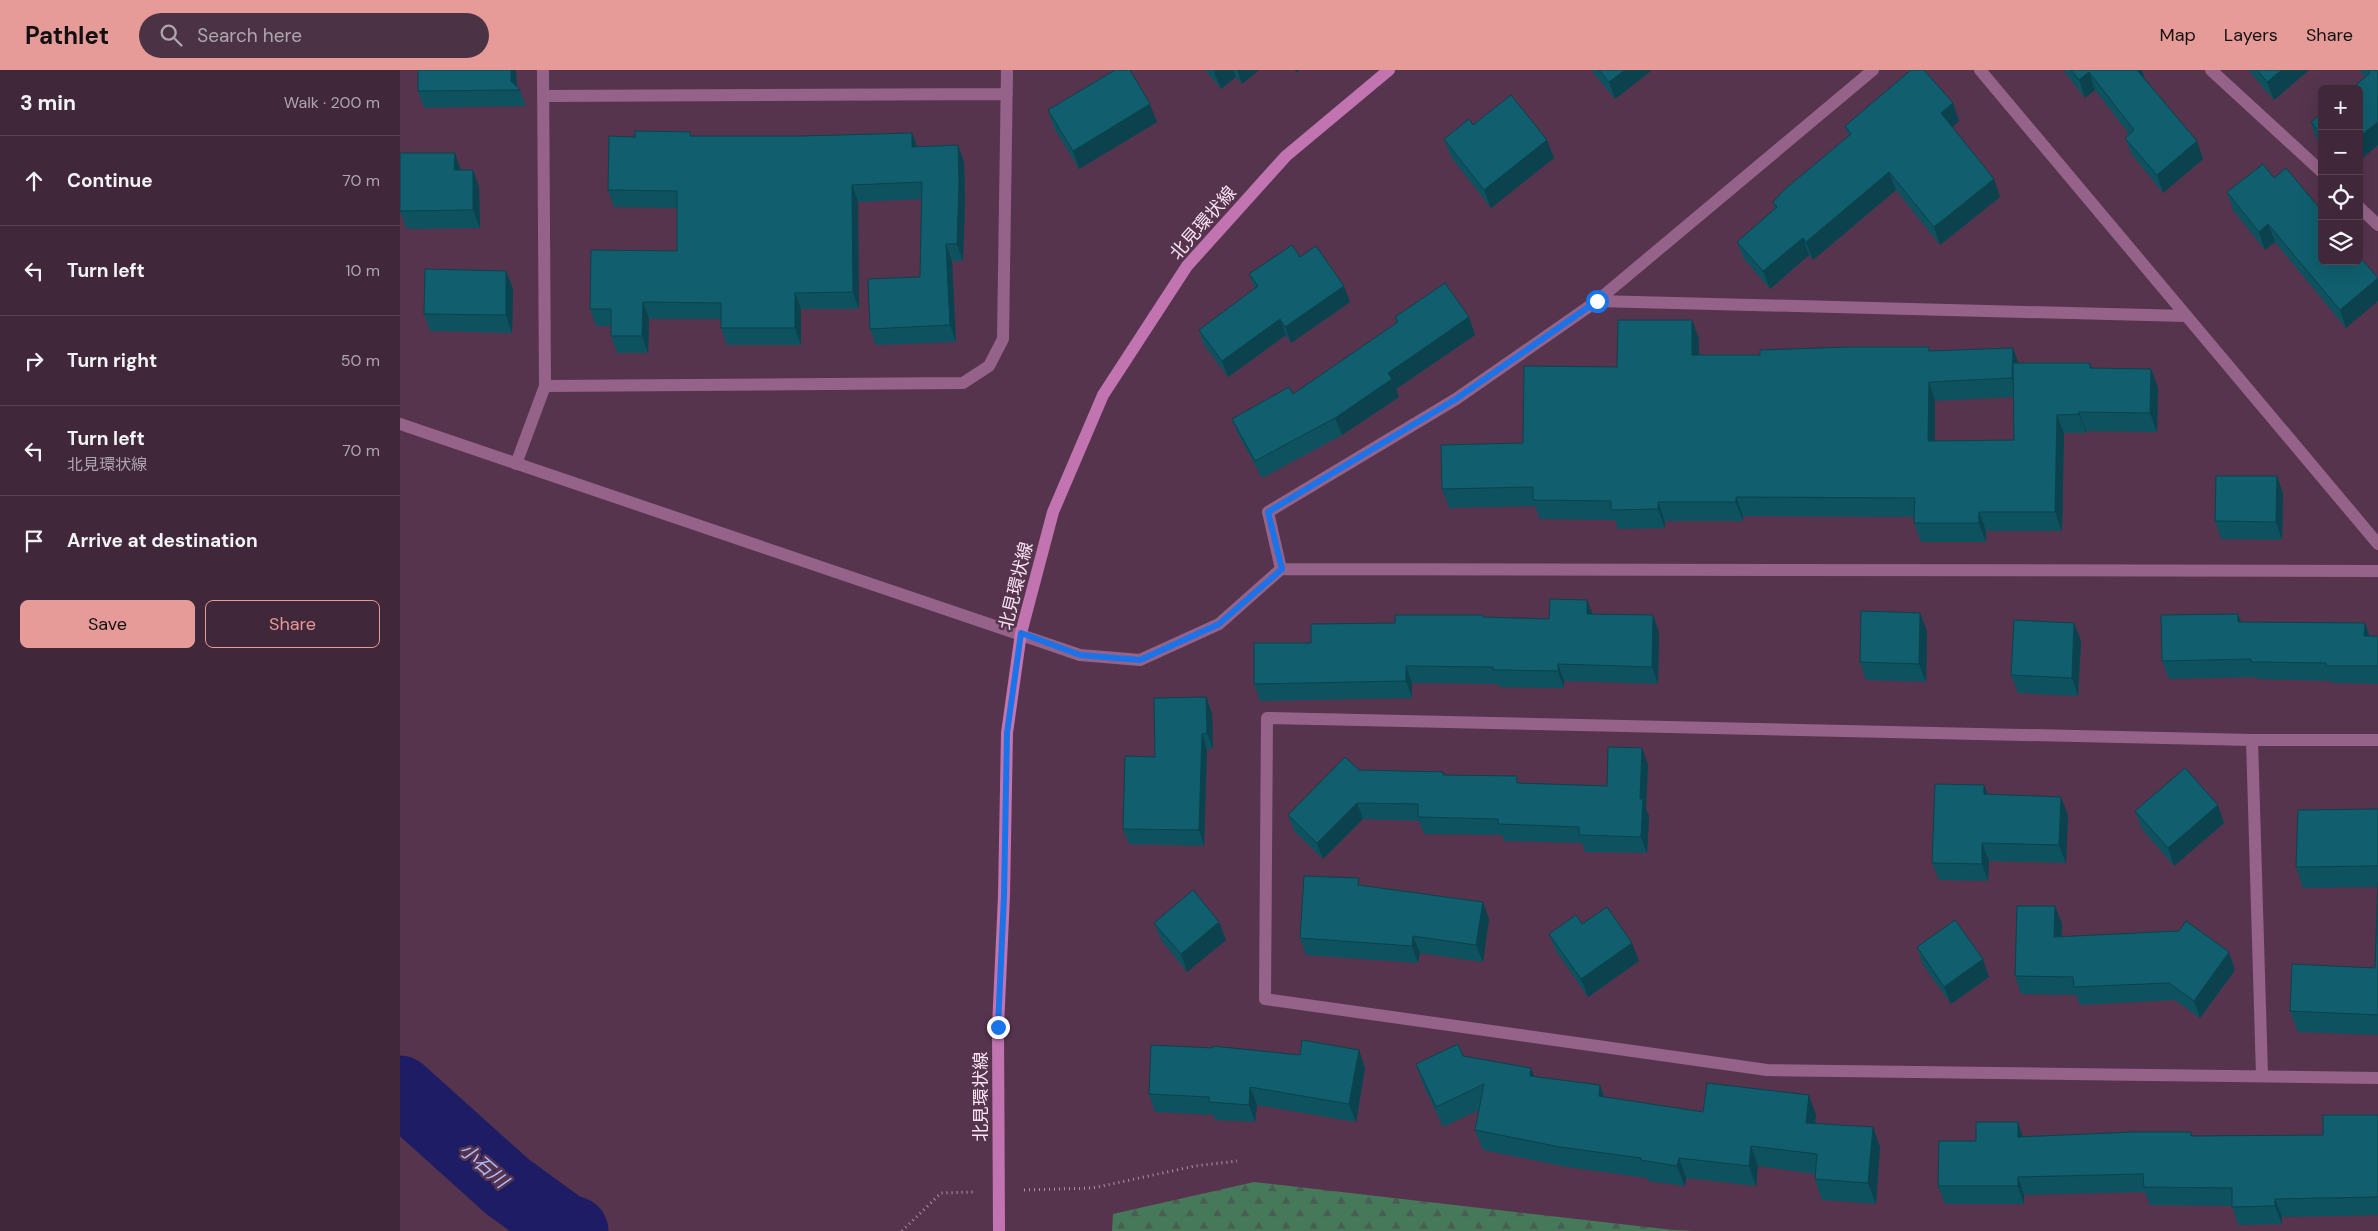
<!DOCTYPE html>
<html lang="en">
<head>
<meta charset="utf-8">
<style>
  body { margin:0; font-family:"DM Sans","Noto Sans JP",sans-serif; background:#4b3345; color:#f1f3f6 }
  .controls { position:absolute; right:15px; top:15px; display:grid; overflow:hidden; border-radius:8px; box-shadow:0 5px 20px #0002 }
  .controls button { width:45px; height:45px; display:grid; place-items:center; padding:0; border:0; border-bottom:1px solid #594454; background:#40273a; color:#f1f3f6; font:25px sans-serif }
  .stop { position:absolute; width:15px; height:15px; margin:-11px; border:4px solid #1a73e8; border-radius:50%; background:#fff }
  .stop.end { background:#1a73e8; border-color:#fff; box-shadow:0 1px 5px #0008 }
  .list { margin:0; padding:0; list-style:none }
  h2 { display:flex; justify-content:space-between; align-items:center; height:65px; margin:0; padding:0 20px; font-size:21px }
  h2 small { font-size:16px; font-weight:400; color:#aea5af }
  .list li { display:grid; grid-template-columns:32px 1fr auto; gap:15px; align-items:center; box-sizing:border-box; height:90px; padding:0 20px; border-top:1px solid #594454 }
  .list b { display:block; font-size:19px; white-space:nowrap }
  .list p { margin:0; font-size:16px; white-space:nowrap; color:#aea5af }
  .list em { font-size:16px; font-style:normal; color:#aea5af }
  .actions { display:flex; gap:10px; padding:15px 20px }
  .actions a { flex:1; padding:11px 0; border:1px solid #e69b98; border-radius:8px; text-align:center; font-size:18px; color:#e69b98 }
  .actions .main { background:#e69b98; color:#111 }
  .icon { flex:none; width:28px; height:28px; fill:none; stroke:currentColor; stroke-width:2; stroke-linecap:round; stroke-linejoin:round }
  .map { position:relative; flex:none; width:1978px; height:1161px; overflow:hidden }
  header { display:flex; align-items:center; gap:30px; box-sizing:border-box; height:70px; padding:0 25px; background:#e69b98; color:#111 }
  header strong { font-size:24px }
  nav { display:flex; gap:28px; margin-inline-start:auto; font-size:18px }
  .search { width:350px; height:45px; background:#4b3345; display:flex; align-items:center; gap:12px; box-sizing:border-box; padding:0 18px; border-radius:28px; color:#aea5af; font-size:19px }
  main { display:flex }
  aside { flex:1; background:#40273a }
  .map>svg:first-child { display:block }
  .forest { fill:url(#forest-firs) }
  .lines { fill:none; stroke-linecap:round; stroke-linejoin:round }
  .river { stroke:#1d1c65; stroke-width:69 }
  .path { stroke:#ae92a7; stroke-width:3; stroke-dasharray:1 4; stroke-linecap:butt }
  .street { stroke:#956389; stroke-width:12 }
  .secondary { stroke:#c274b0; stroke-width:12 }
  .secondary-bridge { stroke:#c274b0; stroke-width:12 }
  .wall { fill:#0e515f; fill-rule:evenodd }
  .shaded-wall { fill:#0b424d }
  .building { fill:#105e6e; stroke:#0b424d }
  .route { stroke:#1a73e8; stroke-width:6 }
  .labels { text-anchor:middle; stroke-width:5; stroke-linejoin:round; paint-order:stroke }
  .street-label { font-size:18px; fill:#f9e3f3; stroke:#56344e }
  .water-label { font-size:19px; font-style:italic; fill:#afbcfc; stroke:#56344e }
</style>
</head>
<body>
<header>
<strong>Pathlet</strong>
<div class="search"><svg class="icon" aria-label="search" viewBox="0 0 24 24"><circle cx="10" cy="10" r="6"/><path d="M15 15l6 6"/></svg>Search here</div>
<nav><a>Map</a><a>Layers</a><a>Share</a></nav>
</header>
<main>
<aside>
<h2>3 min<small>Walk · 200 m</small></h2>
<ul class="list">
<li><svg class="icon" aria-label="ahead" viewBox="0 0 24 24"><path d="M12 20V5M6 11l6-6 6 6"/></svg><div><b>Continue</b></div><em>70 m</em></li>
<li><svg class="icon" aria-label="left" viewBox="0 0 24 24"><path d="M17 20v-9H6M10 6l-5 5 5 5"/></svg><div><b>Turn left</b></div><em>10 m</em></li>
<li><svg class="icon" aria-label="right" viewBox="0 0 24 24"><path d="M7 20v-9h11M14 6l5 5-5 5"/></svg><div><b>Turn right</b></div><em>50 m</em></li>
<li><svg class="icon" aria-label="left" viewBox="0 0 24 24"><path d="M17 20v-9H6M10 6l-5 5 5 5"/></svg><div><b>Turn left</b><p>北見環状線</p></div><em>70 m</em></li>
<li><svg class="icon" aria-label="arrive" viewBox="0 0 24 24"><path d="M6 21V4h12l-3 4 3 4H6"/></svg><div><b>Arrive at destination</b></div></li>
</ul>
<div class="actions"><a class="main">Save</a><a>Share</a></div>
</aside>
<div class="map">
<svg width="1978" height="1161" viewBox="0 0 1978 1161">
  <defs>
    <pattern id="forest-firs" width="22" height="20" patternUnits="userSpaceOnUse" patternTransform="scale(1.25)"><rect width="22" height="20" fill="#46795a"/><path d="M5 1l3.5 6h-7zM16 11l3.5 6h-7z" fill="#485e52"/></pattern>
  </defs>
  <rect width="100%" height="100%" fill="#56344e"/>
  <path class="forest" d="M854,1112L1273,1160L1295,1161H712L713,1144Z"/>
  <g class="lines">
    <path class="river" d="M0,1020L108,1117L163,1157L174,1161"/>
    <path class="path" d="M624,1120L693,1118L795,1096L837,1091
      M502,1161L541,1123L573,1122"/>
    <path class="street" d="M143,0L145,316
      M1580,0L1978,474
      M1811,0L1922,102
      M143,26L607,24
      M1959,137L1978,155
      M1197,231L1786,246
      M0,354L680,585L740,590L819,554L881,499L1978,501
      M116,394L145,316L563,313L589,296L603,269L607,0
      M881,499L868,442L1056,329L1197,231L1473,0
      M1852,670L1862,1005
      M1978,670H1852L867,648L865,929L1367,1000L1978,1008"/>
    <path class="secondary" d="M598,957L604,826L607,663L621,563L653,442L703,325L787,196L886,86L989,0"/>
    <path class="secondary-bridge" d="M598,957L599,1161"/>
  </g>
  <path class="wall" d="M18,0H116L117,16L120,20L126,36L24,38L18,21Z
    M805,0H859L842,14L836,7L821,19Z
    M1191,0H1252L1215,29Z
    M1663,0H1742L1744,6L1742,7L1797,71L1803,89L1763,123L1732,85L1725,68L1729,64L1695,20L1685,28Z
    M1848,0H1909L1874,30Z
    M1959,0H1978L1965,7Z
    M1553,33L1559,51L1552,57L1600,127L1540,175L1496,120L1413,190L1409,185L1370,219L1344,189L1337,172L1375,138L1373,132L1449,66L1445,56Z
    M648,40L757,52L679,99L654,58Z
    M1922,43V75L1917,70L1911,52Z
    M1073,55L1147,70L1154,88L1091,138L1051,87L1044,69Z
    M512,63L517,77L564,92L565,129L563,191H552L556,272L476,275L470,259L520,207L521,129L458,132L459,239H401V275H327L321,258V249H249L248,283H217L211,266V256H196L190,239L277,181V138L214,137L208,120L235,67L292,66H403Z
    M55,83L61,100H73L79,117L80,158L7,159L0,141Z
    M1874,108L1959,191L1946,258L1875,172L1865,180L1833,140L1827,122Z
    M106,201L113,219L112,263L30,261L24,244Z
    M849,204L950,232L891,273L886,265L828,307L804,275L799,260L855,219Z
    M995,247H1069L1075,265L996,319L999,327L942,365L862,408L839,366L832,349L893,324L997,253Z
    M1299,269V285H1360L1529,277L1530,281L1619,293H1690L1692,298L1751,299L1758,318L1757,362L1686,361V363H1664L1662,461H1586V472H1521L1514,453V447L1343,446V451H1265V458L1218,459L1215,450L1140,449L1135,436L1049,438L1042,419L1123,373L1217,297ZM1613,327L1614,370L1535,371V331Z
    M1877,406L1883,424L1882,470L1821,469L1815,451Z
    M1192,544L1259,562L1258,614L1164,611V618L1100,617L1098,614L1012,613V628L860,631L854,614L911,573L995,553L1083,545L1084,548L1149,549Z
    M1838,544L1841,552L1965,553L1970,566H1978V614L1933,613L1932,611L1858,609L1857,607L1769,609L1762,591Z
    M1674,553L1681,571L1678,626L1618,623L1611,605Z
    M1527,561L1526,612L1466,610L1460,592Z
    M806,627L812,643L813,679H807L804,776L729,774L723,759L755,687Z
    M1248,695L1246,739L1249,746L1247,783L1185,782L1182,773L1104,771L1102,765L1024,764L1019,751L963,749L923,789L894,761L888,745L959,700L1043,702L1044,705L1120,713L1207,716Z
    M1588,725L1668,745L1666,793L1589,791L1588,811L1539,810L1532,793Z
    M1818,735L1824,753L1774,796L1742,759L1735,741Z
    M1978,739V965L1898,962L1890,941L1975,898L1978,817L1903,818L1896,797Z
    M961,815L1089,849L1083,892L1020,883L1018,893L906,885L900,868Z
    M1655,836L1662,854V867L1835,900L1800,948L1775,930L1680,935L1676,925L1621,924L1615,906Z
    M819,852L826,870L787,902L761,870L754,853Z
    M1182,854L1239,891L1188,927L1156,881L1149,864Z
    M1517,877L1589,907L1551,934L1523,895Z
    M1063,986L1204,1027L1303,1042L1416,1045L1415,1054L1473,1057L1480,1077L1476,1134L1422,1130L1415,1109V1104L1358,1096L1356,1116L1286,1108L1285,1116L1248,1111L1247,1108L1167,1097L1083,1080L1075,1060L1079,1040L1043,1057L1023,1014L1016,994Z
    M965,998L956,1052L857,1035L855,1052L815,1050L814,1045L755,1042L749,1024Z
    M1978,1045V1145L1882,1147V1154L1838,1155L1832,1136L1750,1135L1745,1122L1624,1125V1134H1545L1538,1116L1576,1071L1623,1066L1791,1062L1792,1066L1923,1065Z"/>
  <path class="shaded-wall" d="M111,0H116L117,20L111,11Z
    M816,0H833L836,7L821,19L814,2Z
    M837,0H859L842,14Z
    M895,0H900L896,3Z
    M1225,0H1252L1215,29L1209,12Z
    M1733,0H1742L1744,6L1737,11Z
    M1882,0H1909L1874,30L1867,12Z
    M1689,2L1695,20L1685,28L1679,10Z
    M1553,33L1559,51L1547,61L1541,43Z
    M750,34L757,52L679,99L673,81Z
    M1978,52V75L1959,91V67Z
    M512,63L518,79L512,77Z
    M1147,70L1154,88L1091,138L1084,120Z
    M1797,71L1803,89L1763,123L1757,105Z
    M558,75L564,92L565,129L563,191L557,174Z
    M55,83L61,101L54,100Z
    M73,100L79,117L80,158L73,140Z
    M1489,102L1496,120L1413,190L1406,172Z
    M1594,109L1600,127L1540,175L1534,157Z
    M452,115L458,132L459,239L453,222Z
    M1868,154L1875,172L1865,180L1859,162Z
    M1403,168L1409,185L1370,219L1363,201Z
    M546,174L552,191L556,272L550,255Z
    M106,201L113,219L112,263L106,245Z
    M1978,208V231L1946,258L1940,240Z
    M944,216L950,232L891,273L885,257Z
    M395,223L401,239V275L395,258Z
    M243,232L249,249L248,283L242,266Z
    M1069,247L1075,265L996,319L999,327L942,365L935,348L988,303Z
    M880,249L886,265L828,307L822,291Z
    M1292,250L1299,269V303L1292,285Z
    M1613,278L1620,297L1619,327L1612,308Z
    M1751,299L1758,318L1757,362L1750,343Z
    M1529,312L1535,331V390L1528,371Z
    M1679,342L1686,361V363L1679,344Z
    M1657,345L1664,363L1662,461L1655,442Z
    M1877,406L1883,424L1882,470L1876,452Z
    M1336,427L1343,446V451L1336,432Z
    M1258,432L1265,451V458L1258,439Z
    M1579,442L1586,461V472L1579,453Z
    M1187,530L1194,547L1187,544Z
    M1520,543L1527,561L1526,612L1519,594Z
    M1838,544L1845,562L1838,552Z
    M1253,545L1259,562L1258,614L1252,597Z
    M1674,553L1681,571L1678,626L1672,608Z
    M1965,553L1971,571L1964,566Z
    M1158,594L1164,611V618L1158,601Z
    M1006,596L1012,613V628L1006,611Z
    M806,627L812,643L813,679L807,663Z
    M802,664L807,679L804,776L799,760Z
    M1242,678L1248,695L1246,739L1249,746L1247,783L1241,767L1240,729Z
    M1584,715L1591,732L1584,724Z
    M1661,727L1668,745L1666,793L1659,775Z
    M957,733L963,749L923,789L917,773Z
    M1818,735L1824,753L1774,796L1768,778Z
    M1582,773L1589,791L1588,811L1582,794Z
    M1083,832L1089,849L1083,892L1076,875Z
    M1655,836L1662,854L1661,885L1654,867Z
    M819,852L826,870L787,902L781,884Z
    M1013,866L1020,883L1018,893L1012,876Z
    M1232,873L1239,891L1188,927L1181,909Z
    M1829,882L1835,900L1800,948L1794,931Z
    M1583,889L1589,907L1551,934L1544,917Z
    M959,980L965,998L956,1052L949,1034Z
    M1131,998L1139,1019L1130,1006Z
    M1200,1015L1207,1036L1199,1026Z
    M850,1017L857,1035L855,1052L849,1035Z
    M1409,1025L1416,1045L1413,1073L1406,1053Z
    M1618,1052L1624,1070L1618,1067Z
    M1473,1057L1480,1077L1476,1134L1468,1113Z
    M1351,1076L1358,1096L1356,1116L1349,1096Z
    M1279,1088L1286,1108L1285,1116L1277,1096Z
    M1618,1107L1624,1125V1134L1618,1116Z
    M1875,1129L1882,1147V1154L1875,1136Z"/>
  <path class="building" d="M18,0H111V11L120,20L18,21Z
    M715,0H730L750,34L673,81L648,40Z
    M1199,0H1225L1209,12Z
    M1511,0H1524L1553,33L1541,43L1594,109L1534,157L1489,102L1406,172L1403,168L1363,201L1337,172L1377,137L1373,132L1384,120L1451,64L1445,56Z
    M1671,0H1737L1797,71L1757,105L1725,68L1734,60L1689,2L1679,10Z
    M1857,0H1882L1867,12Z
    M1968,0H1978V52L1959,67V19H1951L1970,3Z
    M1111,25L1147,70L1084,120L1044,69L1069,49L1073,55Z
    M1922,43V65L1911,52Z
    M235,61L290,62V66H403L512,63V77L558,75L559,113L557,174H546L550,255L470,259L468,209L520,207L522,112L452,115L453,222L395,223V258H321V233L243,232L242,266H211V239H190L191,180L277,181V121L208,120L209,66L235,67Z
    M0,83H55L54,100H73V140L0,141Z
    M1863,94L1874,108L1886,98L1922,141V191H1959V186L1978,208L1940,240L1868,154L1859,162L1827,122Z
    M892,175L900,187L916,176L944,216L885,257L880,249L822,291L799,260L858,216L849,204Z
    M25,199L106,201V245L24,244Z
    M1045,213L1069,247L988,303L992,309L935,348L855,391L832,349L889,317L893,324L998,252L995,247Z
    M1218,250H1292V285H1360V280L1450,277H1529V281L1613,278L1612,308L1529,312L1528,371L1614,370L1613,293H1690V298L1751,299L1750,343L1679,342V344L1657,345L1655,442H1579V453H1514L1515,428L1336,427V432H1258V439L1211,440V431L1133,430V417L1042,419L1041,375L1123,373L1124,296L1217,297Z
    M1816,406H1877L1876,452L1815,451Z
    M1150,529L1187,530V544L1253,545L1252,597L1158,594V601L1093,600V597L1006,596V611L854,614V573H911V554L995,553V545H1083V547L1149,549Z
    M1461,541L1520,543L1519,594L1460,592Z
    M1838,544V552L1965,553L1964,566H1978V596H1926V593L1851,592V589L1762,591L1761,545Z
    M1614,550L1674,553L1672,608L1611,605Z
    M806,627L807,663L802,664L799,760L723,759L725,686L755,687L754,628Z
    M1208,677L1242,678L1240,729H1243L1241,767L1179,765V757L1098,754V749L1018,747V734L957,733L917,773L888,745L945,687L959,700L1043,702V705L1117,706V713L1207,716Z
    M1785,698L1818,735L1768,778L1735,741Z
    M1535,714L1584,715V724L1661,727L1659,775L1582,773V794L1532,793Z
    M1978,739V796L1896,797L1898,740Z
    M904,806L959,808L958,815L1083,832L1076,875L1013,866L1012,876L900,868Z
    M1978,812V945L1890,941L1892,894L1975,898Z
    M793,820L819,852L781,884L754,853Z
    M1617,836H1655L1654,867L1779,861L1786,851L1829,882L1794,931L1769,913L1674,917L1673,907L1615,906Z
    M1207,837L1232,873L1181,909L1149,864L1176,845L1182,854Z
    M1555,850L1583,889L1544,917L1517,877Z
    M902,970L959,980L949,1034L850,1017L849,1035L809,1032V1027L749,1024L751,975L813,978V976L900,985Z
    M1058,974L1063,986L1131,998L1130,1006L1200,1015L1199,1026L1303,1042L1307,1013L1409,1025L1406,1053L1473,1057L1468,1113L1415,1109L1417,1084L1351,1076L1349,1096L1279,1088L1277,1096L1241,1090V1088L1160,1077L1075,1060L1084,1014L1036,1037L1016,994Z
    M1923,1045H1978V1127L1875,1129V1136L1832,1137V1118L1744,1117L1743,1104L1618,1107V1116H1538L1539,1071H1576V1052H1618V1067L1733,1062H1791V1066L1923,1065Z"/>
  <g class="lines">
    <path class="route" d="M598,957L604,826L607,663L621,563L680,585L740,590L819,554L882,499L868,442L1056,329L1197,231"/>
  </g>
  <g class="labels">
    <g class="street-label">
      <text transform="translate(803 153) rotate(-49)" y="6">北見環状線</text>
      <text transform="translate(616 516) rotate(-76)" y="6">北見環状線</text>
      <text transform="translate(581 1027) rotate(-90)" y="6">北見環状線</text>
    </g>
    <g class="water-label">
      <text transform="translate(84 1095) rotate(41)" y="7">小石川</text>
    </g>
  </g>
</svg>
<div class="controls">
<button>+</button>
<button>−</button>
<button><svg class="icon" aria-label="locate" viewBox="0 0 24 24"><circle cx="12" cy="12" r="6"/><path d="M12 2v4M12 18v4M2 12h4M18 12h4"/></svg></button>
<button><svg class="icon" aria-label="layers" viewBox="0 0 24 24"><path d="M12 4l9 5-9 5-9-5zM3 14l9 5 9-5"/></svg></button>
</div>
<div class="stop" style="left:1197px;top:231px"></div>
<div class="stop end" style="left:598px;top:957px"></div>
</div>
</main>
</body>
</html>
